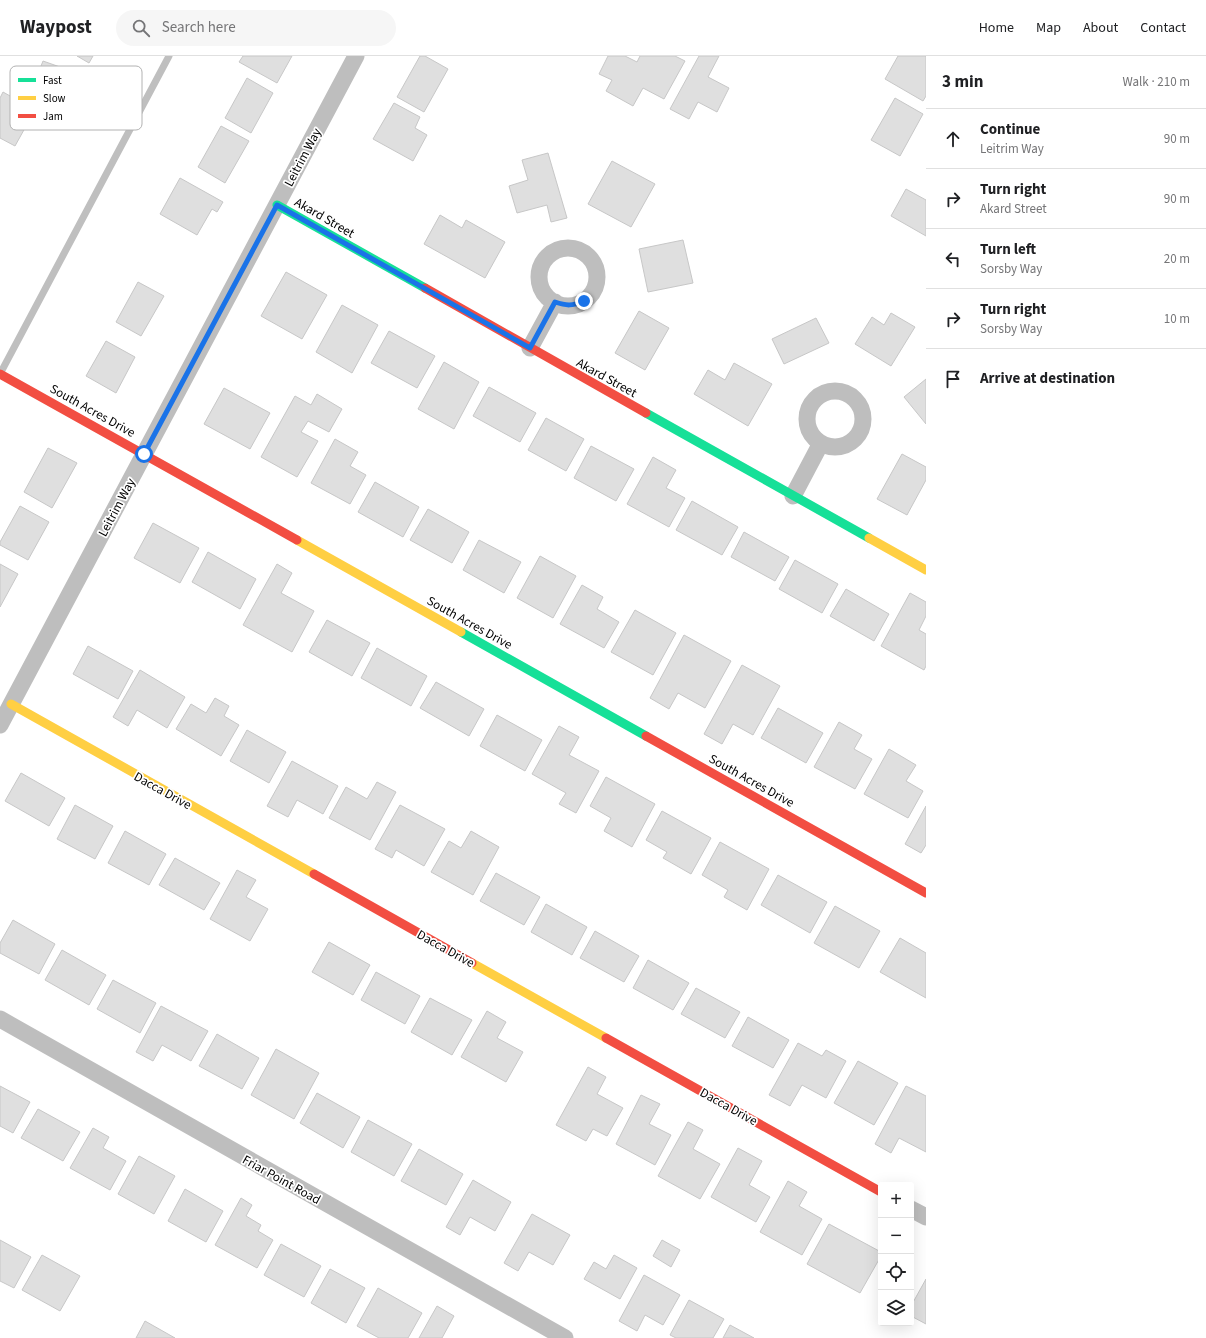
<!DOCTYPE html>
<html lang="en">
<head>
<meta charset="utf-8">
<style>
  body { margin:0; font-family:"Source Sans 3",sans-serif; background:#f6f6f6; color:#202124 }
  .controls { position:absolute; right:12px; bottom:12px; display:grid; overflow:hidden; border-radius:4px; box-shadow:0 4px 16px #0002 }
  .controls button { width:36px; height:36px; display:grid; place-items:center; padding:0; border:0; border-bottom:1px solid #e0e0e0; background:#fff; color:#202124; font:20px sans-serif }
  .stop { position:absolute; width:12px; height:12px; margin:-9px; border:3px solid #1a73e8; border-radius:50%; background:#fff }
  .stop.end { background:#1a73e8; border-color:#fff; box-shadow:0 1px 4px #0008 }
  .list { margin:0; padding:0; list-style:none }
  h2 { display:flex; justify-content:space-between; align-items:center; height:52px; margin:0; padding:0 16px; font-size:17px }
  h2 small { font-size:13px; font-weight:400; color:#757577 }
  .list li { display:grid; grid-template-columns:26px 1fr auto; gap:12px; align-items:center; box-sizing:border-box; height:60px; padding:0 16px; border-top:1px solid #e0e0e0 }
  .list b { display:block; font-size:15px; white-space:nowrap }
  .list p { margin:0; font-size:13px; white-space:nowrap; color:#757577 }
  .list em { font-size:13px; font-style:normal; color:#757577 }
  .icon { flex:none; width:22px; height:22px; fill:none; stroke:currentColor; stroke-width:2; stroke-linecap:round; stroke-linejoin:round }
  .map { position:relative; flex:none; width:926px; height:1282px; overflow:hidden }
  header { display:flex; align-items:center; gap:24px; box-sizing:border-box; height:56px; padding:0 20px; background:#fff; border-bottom:1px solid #e0e0e0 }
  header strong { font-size:19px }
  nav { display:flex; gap:22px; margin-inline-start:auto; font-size:14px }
  .search { width:280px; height:36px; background:#f6f6f6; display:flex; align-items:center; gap:10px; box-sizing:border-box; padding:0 14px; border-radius:22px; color:#757577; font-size:15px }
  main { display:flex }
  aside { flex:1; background:#fff }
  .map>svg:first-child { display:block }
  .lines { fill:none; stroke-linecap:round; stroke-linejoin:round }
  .stream { stroke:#bfbfbf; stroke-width:7 }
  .building { fill:#dfdfdf; stroke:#c7c7c7 }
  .street { stroke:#bebebe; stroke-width:17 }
  .fast { stroke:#16e098; stroke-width:9 }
  .slow { stroke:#ffcf43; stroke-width:9 }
  .jam { stroke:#f24e42; stroke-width:9 }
  .route { stroke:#1a73e8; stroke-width:5 }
  .labels { text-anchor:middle; stroke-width:3.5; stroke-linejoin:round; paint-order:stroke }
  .street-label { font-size:13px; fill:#000; stroke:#fff }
  .key { fill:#fff; stroke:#b2b2b2; stroke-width:1 }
  .key-label { font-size:11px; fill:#000 }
</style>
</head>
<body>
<header>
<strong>Waypost</strong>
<div class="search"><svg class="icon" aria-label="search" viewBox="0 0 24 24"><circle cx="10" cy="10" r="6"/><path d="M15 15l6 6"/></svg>Search here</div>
<nav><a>Home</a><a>Map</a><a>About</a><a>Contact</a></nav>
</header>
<main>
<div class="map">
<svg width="926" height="1282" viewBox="0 0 926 1282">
  <rect width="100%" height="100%" fill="#fff"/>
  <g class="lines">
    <path class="stream" d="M1,316L169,0"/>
  </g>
  <path class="building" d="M77,0H93L89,7Z
    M243,0H292L277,27L239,6Z
    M420,0H425L448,13L424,56L397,41Z
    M608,0H625L637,6L640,0H675L685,5L664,43L643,32L633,50L606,35L612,24L599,18Z
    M699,0H719L708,21L729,32L717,56L698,46L689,63L670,53Z
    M898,0H926V40L923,45L885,23Z
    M43,5L77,17L66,45L32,33Z
    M247,22L273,37L251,77L225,62Z
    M3,36L35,54L15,90L0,82V42Z
    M895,42L923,58L900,100L871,84Z
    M394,47L420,61L415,72L427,79L413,105L373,83Z
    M221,70L249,85L225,127L198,111Z
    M548,97L567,162L551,166L547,149L517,157L509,130L528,124L522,104Z
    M612,105L655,128L631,171L588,148Z
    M180,122L223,146L217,156L212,153L197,179L160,158Z
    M906,133L926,144V180L891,160Z
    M440,159L462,172L466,164L505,186L485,222L424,188Z
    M683,184L693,227L648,236L639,193Z
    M286,216L327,239L302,283L261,260Z
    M138,226L164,240L141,280L116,266Z
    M342,249L378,269L352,317L316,296Z
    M639,255L669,272L645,314L615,297Z
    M891,257L915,271L891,310L855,288L872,261L884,269Z
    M816,262L829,287L784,308L772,283Z
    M389,275L435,300L417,332L371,307Z
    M106,285L135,301L116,337L86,320Z
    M444,306L479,326L454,373L418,353Z
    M734,307L772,328L748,370L694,338L708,314L725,324Z
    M926,323V368L904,341Z
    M489,331L536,357L520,386L473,360Z
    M224,332L270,357L250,393L204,368Z
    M317,338L342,353L329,376L308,365L301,376L318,385L297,421L261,401L295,340L311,349Z
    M546,362L584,383L566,415L528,394Z
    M335,383L358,396L350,410L366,419L350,448L311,427Z
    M591,390L634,413L616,445L574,422Z
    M48,392L77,407L52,452L24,436Z
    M902,398L926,411V424L907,459L877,443Z
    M653,401L676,414L666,432L685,442L669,471L627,448Z
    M375,426L419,451L403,481L358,456Z
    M692,445L738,471L722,499L676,474Z
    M20,450L49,466L28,504L0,489V486Z
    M428,453L469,476L452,507L410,484Z
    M153,467L199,492L180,527L134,502Z
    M744,476L789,501L775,525L731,501Z
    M479,484L521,506L504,537L463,514Z
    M208,496L256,523L240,553L192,526Z
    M540,500L576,520L553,562L517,542Z
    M795,504L838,528L822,557L779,533Z
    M0,508L18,518L0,551Z
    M277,508L292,517L281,537L314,555L292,596L243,569Z
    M582,529L603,541L597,553L619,566L604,592L560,568Z
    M846,533L889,558L874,585L830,560Z
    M910,537L926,546V560L919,574L926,578V610L924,614L881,590Z
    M635,554L676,577L653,619L611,596Z
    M327,564L370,587L352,620L309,596Z
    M684,579L731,605L705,652L678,637L669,653L650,642Z
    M88,590L133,615L118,643L73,618Z
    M377,592L427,620L411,650L361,622Z
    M742,609L780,630L753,679L733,668L722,688L704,678Z
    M140,614L185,641L167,672L137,654L128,670L113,661Z
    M436,626L484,653L469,680L420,652Z
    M215,642L229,650L224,660L239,669L221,700L176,673L191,648L206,657Z
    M778,652L823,677L806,707L761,682Z
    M497,659L542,684L525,715L480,690Z
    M839,666L862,679L854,693L872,703L855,733L814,711Z
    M559,670L579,681L569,699L599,715L576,757L559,748L566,737L532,718Z
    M247,674L286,696L269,727L230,705Z
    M889,693L916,709L906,725L923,735L908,762L864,738Z
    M292,705L338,730L323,758L297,744L288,761L267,750Z
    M21,717L65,742L49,770L5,745Z
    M606,721L655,748L632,791L604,775L611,762L590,750Z
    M377,726L396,736L370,784L329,762L346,731L367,743Z
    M75,749L113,770L95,803L57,783Z
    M400,749L445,773L424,810L396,794L392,802L375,793Z
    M926,750V789L921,797L905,788Z
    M662,755L711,782L691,818L663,802L667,796L646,784Z
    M125,775L166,798L149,829L108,807Z
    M471,775L499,791L473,839L431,816L449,785L461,792Z
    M720,786L769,813L747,854L724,841L728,834L702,819Z
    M175,802L220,827L204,854L159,829Z
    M237,814L256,824L246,841L268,853L250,885L210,863Z
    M496,817L540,841L524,869L480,845Z
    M778,819L827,846L810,877L761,849Z
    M546,848L587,871L572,899L531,876Z
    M835,850L880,875L859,912L814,887Z
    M13,864L55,888L39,918L0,897V887Z
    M595,875L639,900L624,926L580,902Z
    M900,882L926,897V942L880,916Z
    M329,886L370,909L353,939L312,916Z
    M62,894L106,919L89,949L45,924Z
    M648,904L689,927L673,954L633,932Z
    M376,916L420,940L405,968L361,944Z
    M113,924L156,947L140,977L97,953Z
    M696,932L740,956L725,982L681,958Z
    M430,942L472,964L452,999L411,976Z
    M161,950L208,975L191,1005L162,989L153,1005L136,996Z
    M487,955L506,966L497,982L523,996L506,1026L461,1001Z
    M748,961L789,984L773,1012L732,990Z
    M217,978L259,1002L242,1033L199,1010Z
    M798,987L822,1000L826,994L846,1005L826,1042L802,1029L790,1050L769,1039Z
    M276,993L319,1017L294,1063L251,1039Z
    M858,1005L898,1027L874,1069L834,1047Z
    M588,1011L606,1021L597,1038L623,1052L607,1080L593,1073L586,1085L556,1069Z
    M0,1030L30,1046L13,1077L0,1070Z
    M906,1030L926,1040V1096L899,1082L891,1097L875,1088Z
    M317,1037L360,1061L343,1092L300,1067Z
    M641,1039L660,1048L649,1068L671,1079L655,1109L616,1088Z
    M38,1053L80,1076L63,1105L21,1082Z
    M368,1064L412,1088L394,1120L351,1096Z
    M688,1066L703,1074L693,1093L720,1108L700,1143L658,1120Z
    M93,1072L109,1081L103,1092L126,1105L110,1134L70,1112Z
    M738,1092L762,1105L749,1129L770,1141L756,1166L711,1141Z
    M419,1093L463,1118L446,1149L401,1125Z
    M139,1100L175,1120L154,1158L118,1138Z
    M473,1124L511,1146L495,1175L470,1161L460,1179L446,1171Z
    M788,1125L807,1136L799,1150L822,1163L802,1199L760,1176Z
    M185,1133L223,1155L206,1186L168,1165Z
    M241,1142L252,1149L246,1160L261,1169L258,1175L273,1184L257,1212L215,1189Z
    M532,1158L570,1179L553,1209L529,1196L518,1215L504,1207Z
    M829,1168L881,1196V1200L860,1237L807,1208Z
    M0,1184L31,1201L14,1232L0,1225Z
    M662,1184L680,1194L671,1211L653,1200Z
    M281,1188L321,1210L304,1241L264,1219Z
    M42,1199L80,1220L60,1255L22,1234Z
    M614,1199L637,1212L620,1243L584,1223L594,1206L606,1213Z
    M330,1213L365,1232L346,1267L311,1247Z
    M644,1219L680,1239L663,1269L645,1259L637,1275L619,1265Z
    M926,1223V1268L911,1260V1250Z
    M378,1232L422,1257L408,1282H379L357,1270Z
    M689,1244L724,1263L713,1282H676L670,1279Z
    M437,1250L454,1260L442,1282H419Z
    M145,1265L175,1282H136Z
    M730,1269L754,1282H723Z"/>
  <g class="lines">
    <path class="street" d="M539 221a29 29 0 1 1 58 0a29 29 0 1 1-58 0Z
      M530,292L555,246
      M807 363a28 28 0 1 1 56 0a28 28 0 1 1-56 0Z
      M793,440L821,387
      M0,669L356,0
      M0,963L565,1282
      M911,1153L926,1161"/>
    <path class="fast" d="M277,149L425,232
      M646,357L869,482
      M461,576L646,680"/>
    <path class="slow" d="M869,482L926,514
      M297,484L461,576
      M11,648L314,818
      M472,907L606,982"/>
    <path class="jam" d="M425,232L646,357
      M0,318L297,484
      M646,680L926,837
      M314,818L472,907
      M606,982L881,1136"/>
  </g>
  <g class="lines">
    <path class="route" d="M144,398L277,149L530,292L555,246C567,250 572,250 584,245"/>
  </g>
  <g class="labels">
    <g class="street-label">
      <text transform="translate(302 101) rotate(-62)" y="5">Leitrim Way</text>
      <text transform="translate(325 161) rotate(30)" y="5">Akard Street</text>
      <text transform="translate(607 321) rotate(29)" y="5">Akard Street</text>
      <text transform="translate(93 354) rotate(29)" y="5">South Acres Drive</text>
      <text transform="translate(116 451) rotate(-62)" y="5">Leitrim Way</text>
      <text transform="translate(470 566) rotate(29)" y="5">South Acres Drive</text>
      <text transform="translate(752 724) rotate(29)" y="5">South Acres Drive</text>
      <text transform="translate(163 734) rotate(29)" y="5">Dacca Drive</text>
      <text transform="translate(446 892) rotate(29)" y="5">Dacca Drive</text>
      <text transform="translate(729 1050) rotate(29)" y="5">Dacca Drive</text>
      <text transform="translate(282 1123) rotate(29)" y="5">Friar Point Road</text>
    </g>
  </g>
  <rect x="10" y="10" width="132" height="64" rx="6" class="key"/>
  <rect x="18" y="22" width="18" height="4" fill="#16e098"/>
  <rect x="18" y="40" width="18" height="4" fill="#ffcf43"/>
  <rect x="18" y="58" width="18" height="4" fill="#f24e42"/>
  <g class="key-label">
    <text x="43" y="28">Fast</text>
    <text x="43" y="46">Slow</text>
    <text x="43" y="64">Jam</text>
  </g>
</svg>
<div class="controls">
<button>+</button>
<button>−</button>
<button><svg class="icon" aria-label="locate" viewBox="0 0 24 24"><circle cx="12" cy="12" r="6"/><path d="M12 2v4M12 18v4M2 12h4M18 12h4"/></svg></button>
<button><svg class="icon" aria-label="layers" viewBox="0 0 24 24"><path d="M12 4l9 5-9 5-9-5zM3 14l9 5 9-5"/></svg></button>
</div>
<div class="stop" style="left:144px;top:398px"></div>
<div class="stop end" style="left:584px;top:245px"></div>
</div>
<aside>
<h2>3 min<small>Walk · 210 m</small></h2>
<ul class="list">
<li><svg class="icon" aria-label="ahead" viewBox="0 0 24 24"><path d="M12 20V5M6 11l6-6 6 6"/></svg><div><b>Continue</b><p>Leitrim Way</p></div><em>90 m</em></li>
<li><svg class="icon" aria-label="right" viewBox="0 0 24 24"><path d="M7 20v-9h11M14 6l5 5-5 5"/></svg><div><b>Turn right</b><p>Akard Street</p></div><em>90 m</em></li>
<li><svg class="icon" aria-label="left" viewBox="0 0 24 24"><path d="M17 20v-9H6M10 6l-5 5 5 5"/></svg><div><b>Turn left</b><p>Sorsby Way</p></div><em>20 m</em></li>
<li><svg class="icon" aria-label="right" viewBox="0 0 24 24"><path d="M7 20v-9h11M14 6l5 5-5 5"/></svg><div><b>Turn right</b><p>Sorsby Way</p></div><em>10 m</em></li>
<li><svg class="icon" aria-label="arrive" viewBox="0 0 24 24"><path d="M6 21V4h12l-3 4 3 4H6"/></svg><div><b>Arrive at destination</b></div></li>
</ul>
</aside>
</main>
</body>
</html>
